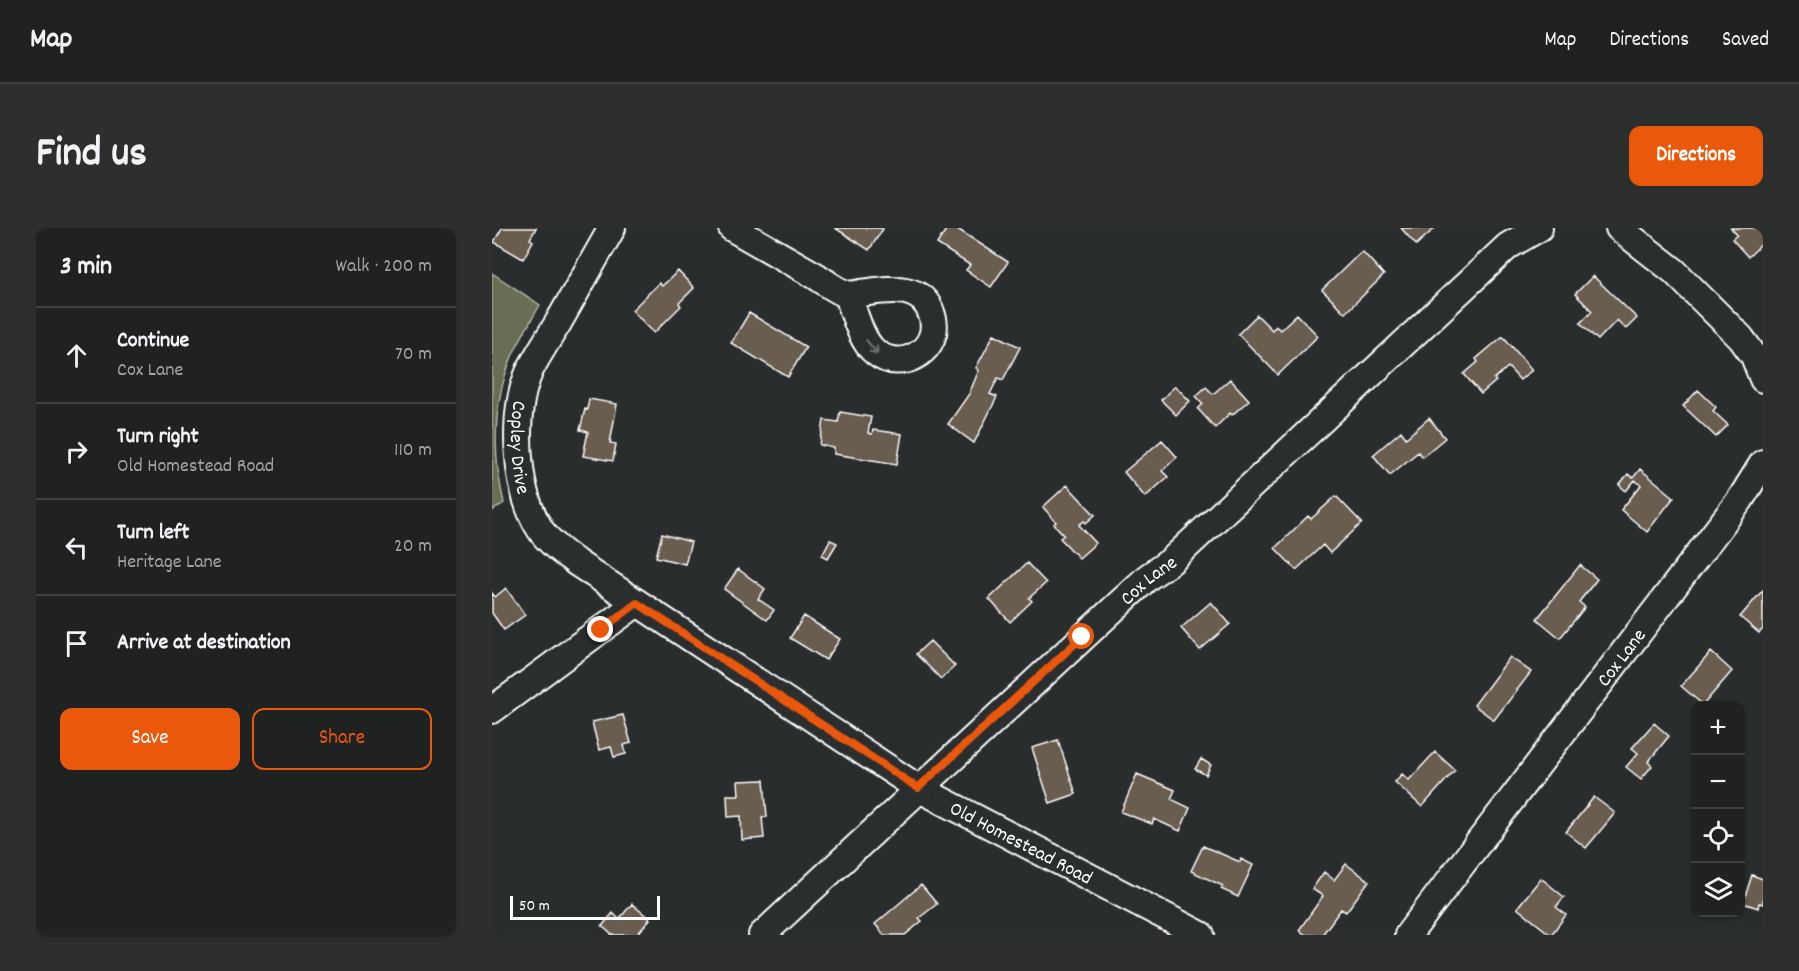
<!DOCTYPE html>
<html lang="en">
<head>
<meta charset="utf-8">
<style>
  body { margin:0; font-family:Dekko,sans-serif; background:#2d2f2f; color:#f1f3f6 }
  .controls { position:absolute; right:18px; bottom:18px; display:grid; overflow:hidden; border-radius:12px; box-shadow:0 2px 4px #0004 }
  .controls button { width:54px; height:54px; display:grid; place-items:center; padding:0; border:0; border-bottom:2px solid #3d3f40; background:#202222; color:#f1f3f6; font:30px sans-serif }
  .scale { position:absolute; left:18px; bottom:15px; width:150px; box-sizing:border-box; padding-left:6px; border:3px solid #fff; border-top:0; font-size:16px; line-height:21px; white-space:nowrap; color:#fff; -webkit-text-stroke:4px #2a2d2e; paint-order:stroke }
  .stop { position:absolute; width:18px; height:18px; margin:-14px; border:4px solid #ea580c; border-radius:50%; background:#fff }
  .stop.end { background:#ea580c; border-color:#fff; box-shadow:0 2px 6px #0008 }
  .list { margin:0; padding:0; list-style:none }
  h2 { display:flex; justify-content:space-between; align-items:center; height:78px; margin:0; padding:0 24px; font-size:26px }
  h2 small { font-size:20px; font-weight:400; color:#a2a4a5 }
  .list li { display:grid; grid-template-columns:39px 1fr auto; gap:18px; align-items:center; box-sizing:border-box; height:96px; padding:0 24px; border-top:2px solid #3d3f40 }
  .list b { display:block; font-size:22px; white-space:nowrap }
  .list p { margin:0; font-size:20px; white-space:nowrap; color:#a2a4a5 }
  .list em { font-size:20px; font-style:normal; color:#a2a4a5 }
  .actions { display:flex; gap:12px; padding:18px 24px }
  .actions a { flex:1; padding:14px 0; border:2px solid #ea580c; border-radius:12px; text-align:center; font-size:21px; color:#ea580c }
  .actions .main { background:#ea580c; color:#fff }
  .icon { flex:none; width:33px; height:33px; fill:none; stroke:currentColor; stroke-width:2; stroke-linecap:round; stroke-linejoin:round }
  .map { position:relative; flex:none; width:1271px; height:707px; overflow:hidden; border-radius:12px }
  header { display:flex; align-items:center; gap:36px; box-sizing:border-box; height:84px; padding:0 30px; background:#202222; border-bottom:2px solid #3d3f40 }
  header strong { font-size:28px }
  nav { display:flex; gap:33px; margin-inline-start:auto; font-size:21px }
  .intro { display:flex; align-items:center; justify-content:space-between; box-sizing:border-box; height:144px; padding:0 36px }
  h1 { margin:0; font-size:42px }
  .button { padding:15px 27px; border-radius:12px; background:#ea580c; color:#fff; font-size:21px; font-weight:700 }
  main { display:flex; gap:36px; padding:0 36px }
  aside { flex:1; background:#202222; border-radius:12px; box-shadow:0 2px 4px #0004 }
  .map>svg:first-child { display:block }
  .green { fill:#676d53; stroke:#b3b6a9; stroke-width:1.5 }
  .building { fill:#685d4f; stroke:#fff; stroke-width:1.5 }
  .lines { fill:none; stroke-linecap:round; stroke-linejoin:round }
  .minor-casing { stroke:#fff; stroke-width:30 }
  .minor { stroke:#2a2d2e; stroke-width:26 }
  .oneway { stroke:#6a6c6d }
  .route { stroke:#ea580c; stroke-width:8 }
  .labels { text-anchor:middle; stroke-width:6; stroke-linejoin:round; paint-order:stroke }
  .street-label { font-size:20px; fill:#fff; stroke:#2a2d2e }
</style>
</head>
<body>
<header>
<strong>Map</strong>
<nav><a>Map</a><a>Directions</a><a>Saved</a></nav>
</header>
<div class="intro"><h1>Find us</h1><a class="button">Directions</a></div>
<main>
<aside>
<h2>3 min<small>Walk · 200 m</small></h2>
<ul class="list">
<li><svg class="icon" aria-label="ahead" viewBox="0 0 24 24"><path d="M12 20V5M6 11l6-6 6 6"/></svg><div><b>Continue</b><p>Cox Lane</p></div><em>70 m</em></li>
<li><svg class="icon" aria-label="right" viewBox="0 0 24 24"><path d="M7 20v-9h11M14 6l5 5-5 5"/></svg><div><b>Turn right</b><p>Old Homestead Road</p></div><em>110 m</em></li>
<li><svg class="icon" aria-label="left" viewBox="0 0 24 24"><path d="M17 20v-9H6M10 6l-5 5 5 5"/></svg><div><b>Turn left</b><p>Heritage Lane</p></div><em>20 m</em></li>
<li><svg class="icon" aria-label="arrive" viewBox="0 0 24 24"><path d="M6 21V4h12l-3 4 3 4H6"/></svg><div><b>Arrive at destination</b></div></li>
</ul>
<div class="actions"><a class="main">Save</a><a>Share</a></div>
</aside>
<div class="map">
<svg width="1271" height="707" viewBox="0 0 1271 707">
  <rect width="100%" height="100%" fill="#2a2d2e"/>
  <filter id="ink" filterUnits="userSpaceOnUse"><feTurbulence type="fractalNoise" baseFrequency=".0167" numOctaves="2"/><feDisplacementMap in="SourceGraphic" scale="12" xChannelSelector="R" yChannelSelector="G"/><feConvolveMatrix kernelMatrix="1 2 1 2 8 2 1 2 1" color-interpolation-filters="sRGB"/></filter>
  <g filter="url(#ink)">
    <path class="green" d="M0,45L48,77C39,93 29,109 21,126C0,175 0,224 12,275L0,283Z"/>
    <path class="building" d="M10,0H44L38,11L41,13L31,31L2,14Z
      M343,0H389L391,1L377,22Z
      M455,0H464L516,34L499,59L474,42L478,37L445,16Z
      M909,0H943L924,17Z
      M1239,0H1271V15L1256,29L1240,11L1245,7Z
      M870,23L892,47L853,85L830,62Z
      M186,43L202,60L187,75L189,78L162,105L140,82L167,55L170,58Z
      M1101,48L1145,90L1134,101L1125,92L1106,112L1088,95L1100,83L1083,66Z
      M257,85L314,119L296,149L239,115Z
      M805,86L826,108L786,147L746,106L765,87L780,102L784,98L788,102Z
      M502,106L528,119L511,152L506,150L498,166L505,169L482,215L456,196L477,166L487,142L484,140Z
      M1011,108L1040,142L1028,152L1016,139L1002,151L1004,153L989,166L972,146L986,134L984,131Z
      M738,151L757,172L740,187L738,185L723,200L706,181L711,176L704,168L714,159L721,166Z
      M683,158L698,173L684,187L669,172Z
      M1206,162L1224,179L1221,183L1236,197L1224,209L1191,178Z
      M97,171L125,176L118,215L124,216L121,233L91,228L96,204L88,202L93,181L95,182Z
      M348,184L379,189L376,205L380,206L381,202L410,206L405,236L342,226V220L328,217L332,192L346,194Z
      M937,190L953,210L930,229L926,224L898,247L881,227L909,203L914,210Z
      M670,212L685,229L670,243L676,249L653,269L632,244Z
      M1148,241L1182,269L1155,304L1129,282L1149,257L1143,252L1134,263L1127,257L1136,246L1141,250Z
      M575,257L603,287L594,295L592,293L587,297L604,315L587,330L568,310L572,307L562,296L564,294L551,279Z
      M844,268L870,295L838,325L831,317L804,342L783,320L816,288L819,291Z
      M170,306L199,314L193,336L164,329Z
      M338,312L345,315L336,330L330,327Z
      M535,335L554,355L537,370L540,373L518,394L497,371Z
      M1088,337L1105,351L1087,374L1093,379L1068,410L1045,391Z
      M246,341L273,361L266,371L282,382L275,392L232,361Z
      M14,360L33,387L12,402L0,385V365L3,369Z
      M1271,362V401L1267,405L1248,389Z
      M719,374L738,396L708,422L689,400Z
      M312,388L348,411L334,432L298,410Z
      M438,413L463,438L449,451L424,426Z
      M1219,424L1240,443L1211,477L1189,458Z
      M1018,429L1039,444L1002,492L982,477Z
      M131,487L139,515L132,517L134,526L122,529L119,519L107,522L100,494Z
      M1162,495L1177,508L1156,534L1160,538L1149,551L1134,539L1146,525L1140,520Z
      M566,512L584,566L558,575L540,520Z
      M943,524L963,542L930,579L903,554L910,546L917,552Z
      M709,531L719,537L714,547L703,541Z
      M645,546L683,562L679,571L698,580L688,603L662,591L660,596L629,584Z
      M272,552L275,589H270L272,610L250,612L249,588L236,589L235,567H247L246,553Z
      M1102,569L1123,585L1094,620L1074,604Z
      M711,618L748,634L749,631L761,637L746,669L729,661L731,658L699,643Z
      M854,636L877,653L854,684L849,681L830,707H814L807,702L831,668L820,661L832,644L842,652Z
      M1260,647L1271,651V676L1267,675L1266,680L1251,675Z
      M1049,650L1072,669L1064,679L1074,687L1059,707L1025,680Z
      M429,657L445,676L427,690L430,693L413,707H392L383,696Z
      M140,676L158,691L145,707H120L110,698L121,685L127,691Z"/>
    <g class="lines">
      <g class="minor-casing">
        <g id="minor">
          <path id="s1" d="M120,0C102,32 84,63 66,95C56,111 46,126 38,142C19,185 23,262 48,301C57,315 72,325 85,335L426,560L709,707"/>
          <path d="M240,0C268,16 296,32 324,48C332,53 346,64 355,66C359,67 365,66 369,65C395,62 430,54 440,87C451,120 410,147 383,124C369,113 362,84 356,67"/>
          <path d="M1127,0L1182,43L1249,110L1262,128L1271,151"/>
          <path d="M0,482L145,375"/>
          <path id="s2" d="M270,707L656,349L679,333L1016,18L1047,0"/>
          <path id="s3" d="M916,707L1248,272L1271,235"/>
        </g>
      </g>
      <use href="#minor" class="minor"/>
    </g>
    <defs><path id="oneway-shaft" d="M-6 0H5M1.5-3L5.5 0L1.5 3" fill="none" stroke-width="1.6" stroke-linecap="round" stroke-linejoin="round" transform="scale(1.5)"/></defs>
    <use class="oneway" href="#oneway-shaft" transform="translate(380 119) rotate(50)"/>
  </g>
  <g class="lines" filter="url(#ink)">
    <path class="route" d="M109,402L145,375L426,560L590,409"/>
  </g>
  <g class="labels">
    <g class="street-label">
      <text dy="7" stroke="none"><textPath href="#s1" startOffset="243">Copley Drive</textPath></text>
      <text dy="7" stroke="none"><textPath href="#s2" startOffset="525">Cox Lane</textPath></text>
      <text dy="7" stroke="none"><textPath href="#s3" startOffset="350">Cox Lane</textPath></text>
      <text dy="7" stroke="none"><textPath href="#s1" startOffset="904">Old Homestead Road</textPath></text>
    </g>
  </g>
</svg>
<div class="controls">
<button>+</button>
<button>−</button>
<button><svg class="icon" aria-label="locate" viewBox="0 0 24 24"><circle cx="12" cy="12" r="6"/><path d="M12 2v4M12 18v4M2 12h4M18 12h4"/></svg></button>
<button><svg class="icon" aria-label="layers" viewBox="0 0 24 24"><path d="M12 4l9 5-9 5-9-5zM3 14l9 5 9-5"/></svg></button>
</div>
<div class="scale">50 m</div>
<div class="stop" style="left:590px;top:409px"></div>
<div class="stop end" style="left:109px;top:402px"></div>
</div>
</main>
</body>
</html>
